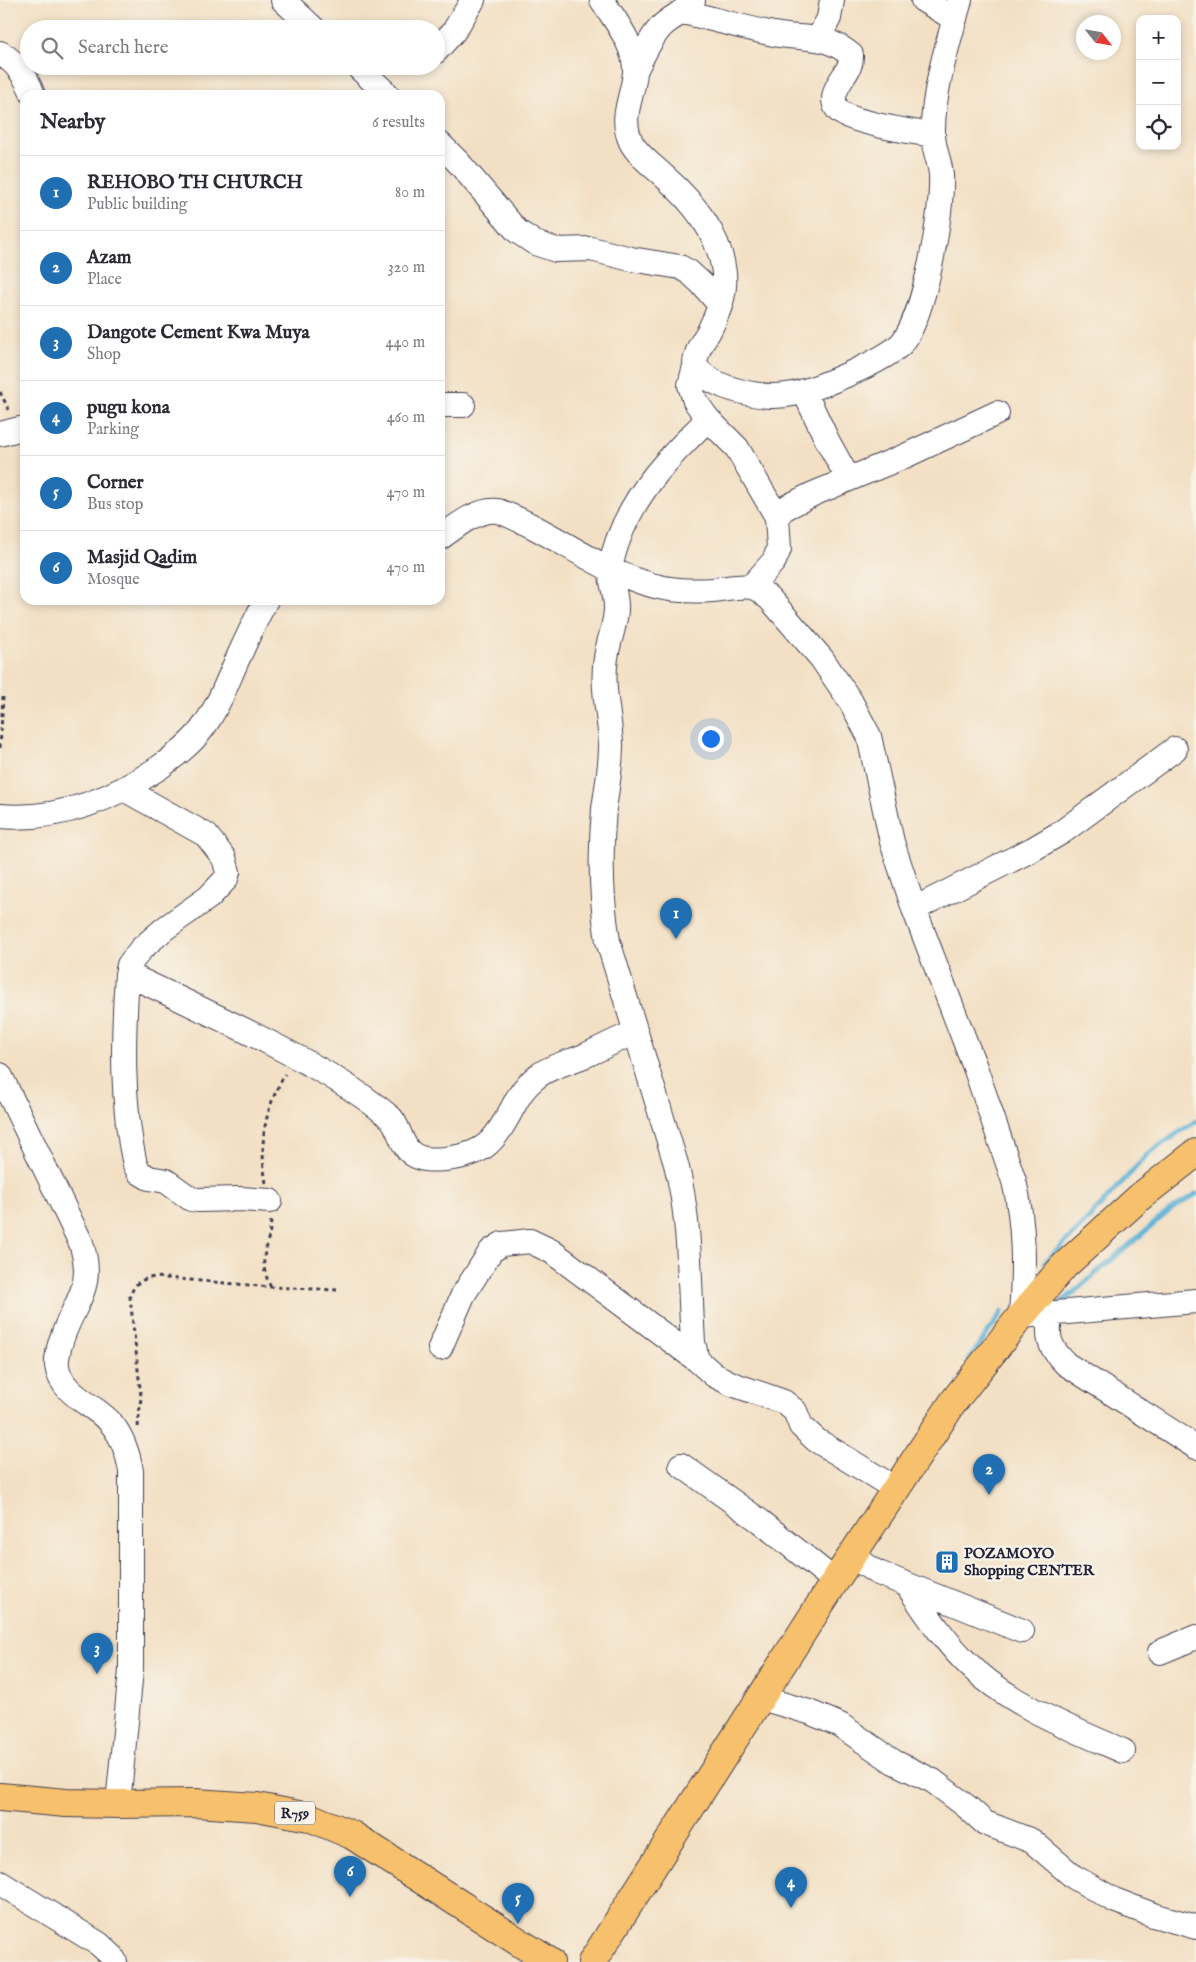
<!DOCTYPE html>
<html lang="en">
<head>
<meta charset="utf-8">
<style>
  body { margin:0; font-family:"IM FELL English",serif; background:#f7f7f7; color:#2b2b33 }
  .controls { position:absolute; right:15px; top:15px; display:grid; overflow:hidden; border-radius:10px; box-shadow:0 2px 8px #0003 }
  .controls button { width:45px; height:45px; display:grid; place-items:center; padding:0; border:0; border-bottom:1px solid #e1e1e2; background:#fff; color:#2b2b33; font:25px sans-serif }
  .compass { position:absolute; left:1076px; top:15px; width:45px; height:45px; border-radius:50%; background:#fff; box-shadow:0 2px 8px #0003; rotate:121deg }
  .you { position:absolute; left:710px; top:738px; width:18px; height:18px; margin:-12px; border:4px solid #fff; border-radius:50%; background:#1a73e8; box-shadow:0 0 0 8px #1a73e833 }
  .badge { display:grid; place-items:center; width:32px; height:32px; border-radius:50%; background:#1f6fb2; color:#fff; font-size:16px; font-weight:700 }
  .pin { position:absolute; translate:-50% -41px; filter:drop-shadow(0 1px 2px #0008) }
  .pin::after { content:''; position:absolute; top:26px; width:18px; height:15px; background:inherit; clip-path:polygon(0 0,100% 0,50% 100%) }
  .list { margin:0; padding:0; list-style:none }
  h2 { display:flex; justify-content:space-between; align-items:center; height:65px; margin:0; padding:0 20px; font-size:21px }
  h2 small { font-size:16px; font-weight:400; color:#7c7c81 }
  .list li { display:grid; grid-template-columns:32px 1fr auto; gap:15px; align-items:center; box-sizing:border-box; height:75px; padding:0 20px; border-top:1px solid #e1e1e2 }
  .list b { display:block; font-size:19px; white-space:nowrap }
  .list p { margin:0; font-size:16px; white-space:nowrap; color:#7c7c81 }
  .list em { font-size:16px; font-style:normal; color:#7c7c81 }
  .icon { flex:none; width:28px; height:28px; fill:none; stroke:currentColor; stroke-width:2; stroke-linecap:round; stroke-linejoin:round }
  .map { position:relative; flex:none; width:1196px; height:1962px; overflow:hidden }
  .search { position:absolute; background:#fff; box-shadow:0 2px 8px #0003; left:20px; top:20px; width:425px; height:55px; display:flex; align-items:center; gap:12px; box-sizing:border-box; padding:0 18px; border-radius:28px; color:#7c7c81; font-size:19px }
  .panel { position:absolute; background:#fff; box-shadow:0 2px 8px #0003; left:20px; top:90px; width:425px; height:515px; border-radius:15px }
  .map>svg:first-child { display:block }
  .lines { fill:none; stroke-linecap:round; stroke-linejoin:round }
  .stream { stroke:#57aed4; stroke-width:5 }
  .minor-casing { stroke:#413e50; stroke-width:26 }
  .major-casing { stroke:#413e50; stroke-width:30 }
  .path { stroke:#413e50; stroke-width:3; stroke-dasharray:4 4; stroke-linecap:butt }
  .minor { stroke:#fff; stroke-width:24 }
  .major { stroke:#f7c06c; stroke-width:28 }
  .labels { text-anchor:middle; stroke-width:5; stroke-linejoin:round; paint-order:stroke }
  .shield { fill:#f7f3e8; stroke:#62616f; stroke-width:1 }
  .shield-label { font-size:14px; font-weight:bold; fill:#22223b }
  .poi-label { font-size:15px; font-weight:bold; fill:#22223b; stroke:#f7f3e8; text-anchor:start }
</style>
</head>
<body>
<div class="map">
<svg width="1196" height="1962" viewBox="0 0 1196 1962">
  <rect width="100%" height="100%" fill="#f7f3e8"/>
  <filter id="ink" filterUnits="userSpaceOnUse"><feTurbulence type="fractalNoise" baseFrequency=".02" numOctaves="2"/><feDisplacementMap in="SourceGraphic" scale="10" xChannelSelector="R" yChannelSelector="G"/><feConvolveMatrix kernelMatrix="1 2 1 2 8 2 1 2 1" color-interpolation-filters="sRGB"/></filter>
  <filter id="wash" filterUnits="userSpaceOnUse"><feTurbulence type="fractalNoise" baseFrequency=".0096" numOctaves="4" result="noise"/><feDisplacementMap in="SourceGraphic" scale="20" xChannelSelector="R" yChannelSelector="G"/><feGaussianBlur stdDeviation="1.12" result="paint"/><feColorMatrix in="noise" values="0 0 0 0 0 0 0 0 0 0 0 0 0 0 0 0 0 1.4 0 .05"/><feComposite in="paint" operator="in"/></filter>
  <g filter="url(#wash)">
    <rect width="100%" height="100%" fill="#f3e0c4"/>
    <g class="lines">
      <path class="stream" d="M1045,1262L1080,1228L1149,1153L1196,1121
        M1060,1304L1169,1211L1196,1194
        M969,1360L1002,1312"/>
    </g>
  </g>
  <g filter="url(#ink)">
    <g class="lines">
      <g class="minor-casing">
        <path id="minor" d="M283,0L314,29
          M602,0C615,20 636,47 635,72C633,98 619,116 631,142C638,156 655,167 666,178C693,202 720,235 724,273C726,295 718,313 709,331C702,343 695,352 695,366C713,390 764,400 793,394C817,389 885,361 902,343C925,315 943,211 941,175C940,161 933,148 933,134C932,93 949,40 960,0
          M923,0L955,19
          M683,12C714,19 744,28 774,34C804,40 825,33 851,55C852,71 839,78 835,93C833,99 834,106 839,111C853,123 914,132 933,135
          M819,38L829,18L832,0
          M436,51L454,31L473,0
          M0,53C16,62 27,78 33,95
          M357,66L388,95
          M635,71C643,56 650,38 662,26C672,16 685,13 693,1
          M440,144L459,163L517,231L535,243L556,250L591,249L631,259L680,267L689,272L701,283L721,306
          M695,366L690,385L695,401L708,419L737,448L777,517
          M804,391L828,442L848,478
          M440,405H463
          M708,419C671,455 636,490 618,540C615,549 611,559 611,569C610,582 617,595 616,610C615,627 608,642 606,658C601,687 610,716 611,745C611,767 607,787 604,809C600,853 601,898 608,941L676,1164C691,1222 689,1282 693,1342L697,1360L714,1375L732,1384L784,1402L795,1411L801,1426L816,1440L896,1489
          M0,434L19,429
          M440,538C455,527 478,508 498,511C556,532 603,576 664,588C680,591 696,591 713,590C725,589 739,585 751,587C759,588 764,594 770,599L822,659L851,702L869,736L892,842L914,909L976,1070L1014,1181C1025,1225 1024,1271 1021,1316L1196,1301
          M751,587L774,561L779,549L777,517L783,509L813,494L905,456L997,413
          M124,789L206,835L224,858L228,872L226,879L209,897L164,929L141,949L129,965L127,974C123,1038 121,1102 135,1165L139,1172L149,1178L166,1181L191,1199L198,1200L241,1199L270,1201
          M0,816C58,821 113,799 160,767C175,756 191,744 202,729C218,708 227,682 238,658C247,638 256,619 266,600
          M914,909L1033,849L1062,832L1175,749
          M127,974C174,996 221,1018 268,1042C311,1064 354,1087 391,1118C399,1127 401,1143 409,1151C419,1161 432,1160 445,1159C485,1155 495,1141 513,1107C518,1097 524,1087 533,1080C547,1067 567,1063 584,1056C602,1048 618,1039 636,1032
          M0,1075L81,1243C97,1292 70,1304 59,1348C58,1354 56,1360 57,1366C61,1395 94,1404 111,1423C123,1437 128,1454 131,1471V1670L118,1804
          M1050,1314C1047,1338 1048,1346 1066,1364L1196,1447
          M440,1348L463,1295L491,1251L502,1244L530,1241L551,1251L697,1360
          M681,1465L760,1521L835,1581
          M852,1556L876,1572L1022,1631
          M907,1585C925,1611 942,1638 965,1661C1006,1703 1070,1728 1123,1751
          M1160,1652L1196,1637
          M761,1698L809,1712L840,1725L894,1762L933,1781L966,1806L985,1823L1032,1841L1074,1877L1114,1900L1153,1915L1196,1927
          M0,1883L99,1944L112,1956L115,1962"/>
      </g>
      <g class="major-casing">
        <path id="major" d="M0,1797L66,1803L118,1804L195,1803L257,1807L309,1817L352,1835L550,1962
          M592,1962L835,1581L954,1401L1021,1316L1064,1266L1141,1196L1196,1153"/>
      </g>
      <path class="path" d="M0,392L10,412
        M0,748L3,697
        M266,1183C259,1141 264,1111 285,1074
        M271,1221C269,1249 256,1259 271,1287
        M138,1427L141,1397L130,1297C134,1283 141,1279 155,1277L271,1287L337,1290"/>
      <use href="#minor" class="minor"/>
      <use href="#major" class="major"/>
    </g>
  </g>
  <defs>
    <g id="building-square" transform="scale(1.25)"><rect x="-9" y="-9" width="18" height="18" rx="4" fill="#1f6fb2" stroke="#f7f3e8"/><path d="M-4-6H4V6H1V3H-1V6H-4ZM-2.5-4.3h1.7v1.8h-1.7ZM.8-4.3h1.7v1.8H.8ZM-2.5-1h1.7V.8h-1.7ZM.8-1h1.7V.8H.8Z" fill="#fff"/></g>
  </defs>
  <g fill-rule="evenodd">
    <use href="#building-square" x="947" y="1562"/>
  </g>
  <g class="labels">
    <rect class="shield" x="275" y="1801.5" width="40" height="23" rx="4"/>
    <g class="shield-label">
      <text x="295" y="1818">R759</text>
    </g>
    <g class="poi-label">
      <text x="964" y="1558">POZAMOYO<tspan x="964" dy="17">Shopping CENTER</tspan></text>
    </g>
  </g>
</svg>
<div class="controls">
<button>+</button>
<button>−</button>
<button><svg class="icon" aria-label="locate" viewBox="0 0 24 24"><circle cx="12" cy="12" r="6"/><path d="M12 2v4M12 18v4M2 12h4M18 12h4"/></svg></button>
</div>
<svg class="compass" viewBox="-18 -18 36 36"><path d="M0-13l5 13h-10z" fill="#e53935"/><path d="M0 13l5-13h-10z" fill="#7c7c81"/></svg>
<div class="you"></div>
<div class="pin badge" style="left:676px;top:939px">1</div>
<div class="pin badge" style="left:989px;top:1495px">2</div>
<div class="pin badge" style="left:97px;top:1674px">3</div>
<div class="pin badge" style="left:791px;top:1908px">4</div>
<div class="pin badge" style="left:518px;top:1924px">5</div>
<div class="pin badge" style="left:350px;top:1897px">6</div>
<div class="search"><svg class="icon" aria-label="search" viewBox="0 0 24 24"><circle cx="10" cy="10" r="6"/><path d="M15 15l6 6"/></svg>Search here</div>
<section class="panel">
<h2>Nearby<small>6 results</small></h2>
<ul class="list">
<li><span class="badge">1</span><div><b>REHOBO TH CHURCH</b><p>Public building</p></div><em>80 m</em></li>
<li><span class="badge">2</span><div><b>Azam</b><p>Place</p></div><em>320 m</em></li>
<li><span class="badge">3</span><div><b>Dangote Cement Kwa Muya</b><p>Shop</p></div><em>440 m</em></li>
<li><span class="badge">4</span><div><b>pugu kona</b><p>Parking</p></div><em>460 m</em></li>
<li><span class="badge">5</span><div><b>Corner</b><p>Bus stop</p></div><em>470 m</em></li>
<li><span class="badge">6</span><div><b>Masjid Qadim</b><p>Mosque</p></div><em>470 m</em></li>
</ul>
</section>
</div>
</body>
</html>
